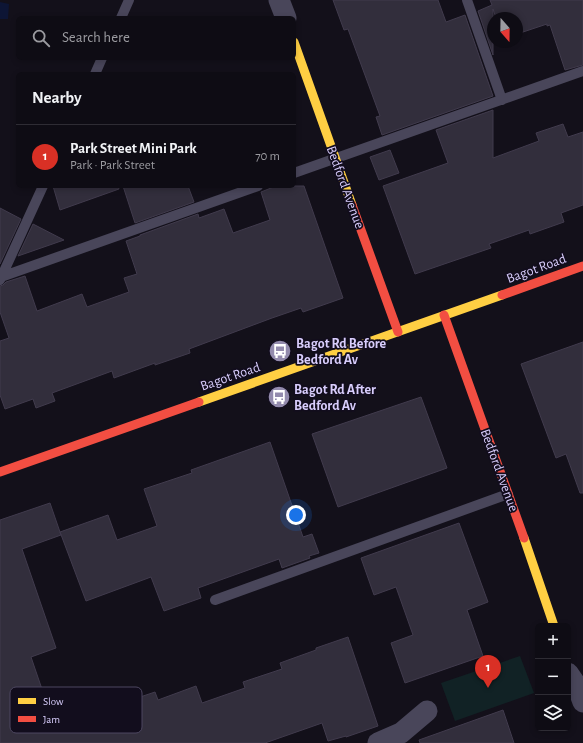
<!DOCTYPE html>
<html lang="en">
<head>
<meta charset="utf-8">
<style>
  body { margin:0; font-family:"Alegreya Sans",sans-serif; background:#17151d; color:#f1f3f6 }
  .controls { position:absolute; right:12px; bottom:12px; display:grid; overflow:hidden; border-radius:6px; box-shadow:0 2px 6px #0003 }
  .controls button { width:36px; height:36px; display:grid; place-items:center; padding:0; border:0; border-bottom:1px solid #2e2c34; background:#0e0c14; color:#f1f3f6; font:20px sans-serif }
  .compass { position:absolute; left:487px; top:12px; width:36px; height:36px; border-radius:50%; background:#0e0c14; box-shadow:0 2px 6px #0003; rotate:160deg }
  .you { position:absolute; left:296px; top:515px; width:14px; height:14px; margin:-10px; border:3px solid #fff; border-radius:50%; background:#1a73e8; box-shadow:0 0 0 6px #1a73e833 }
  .badge { display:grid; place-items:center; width:26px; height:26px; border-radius:50%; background:#d93025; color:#fff; font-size:13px; font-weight:700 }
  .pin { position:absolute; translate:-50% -33px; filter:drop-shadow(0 1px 2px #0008) }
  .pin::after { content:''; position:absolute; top:21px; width:14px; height:12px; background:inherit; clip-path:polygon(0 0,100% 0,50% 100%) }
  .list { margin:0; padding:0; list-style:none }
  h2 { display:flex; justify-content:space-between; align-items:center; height:52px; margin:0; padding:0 16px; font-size:17px }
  h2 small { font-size:13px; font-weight:400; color:#9b9ba0 }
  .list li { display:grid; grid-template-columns:26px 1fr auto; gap:12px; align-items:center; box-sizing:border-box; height:64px; padding:0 16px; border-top:1px solid #2e2c34 }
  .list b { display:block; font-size:15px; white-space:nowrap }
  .list p { margin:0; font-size:13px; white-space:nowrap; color:#9b9ba0 }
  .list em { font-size:13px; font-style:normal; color:#9b9ba0 }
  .icon { flex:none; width:22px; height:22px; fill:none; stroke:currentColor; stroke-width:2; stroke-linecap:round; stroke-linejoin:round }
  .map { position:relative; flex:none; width:583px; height:743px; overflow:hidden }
  .search { position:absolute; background:#0e0c14; box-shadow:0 2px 6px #0003; left:16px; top:16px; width:280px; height:44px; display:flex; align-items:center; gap:10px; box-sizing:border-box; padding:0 14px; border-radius:6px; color:#9b9ba0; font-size:15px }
  .panel { position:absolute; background:#0e0c14; box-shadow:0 2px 6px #0003; left:16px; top:72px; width:280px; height:116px; border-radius:6px }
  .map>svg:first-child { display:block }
  .green { fill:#112225 }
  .water { fill:#0d1535 }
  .building { fill:#322e3c; stroke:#413b4d }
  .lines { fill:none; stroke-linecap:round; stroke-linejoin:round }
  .lane { stroke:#49465a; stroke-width:10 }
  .street { stroke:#49465a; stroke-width:21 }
  .slow { stroke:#ffcf43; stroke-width:9 }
  .jam { stroke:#f24e42; stroke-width:9 }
  .labels { text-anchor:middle; stroke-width:3.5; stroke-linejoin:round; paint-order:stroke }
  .street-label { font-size:14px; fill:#d8cdfc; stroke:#120d1d }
  .poi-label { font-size:14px; font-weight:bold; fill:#d8cdfc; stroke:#120d1d; text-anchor:start }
  .key { fill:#120d1d; stroke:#4d4760; stroke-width:1 }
  .key-label { font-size:11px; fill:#d8cdfc }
</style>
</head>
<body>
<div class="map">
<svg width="583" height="743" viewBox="0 0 583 743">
  <rect width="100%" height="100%" fill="#13101a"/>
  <path class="green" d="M520,656L534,693L455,721L441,683Z"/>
  <path class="water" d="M0,2L9,4L8,19H0Z"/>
  <path class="building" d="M333,0H438L446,22L465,15L493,96L382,135L376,117L380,116L348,29L344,30Z
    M490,0H583V65L565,70L550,25L547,26V24L517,34V18H496L493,9V55L478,11L492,5Z
    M493,110V158L539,141L536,133L563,124L568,137L583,132V205L561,213L564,222L530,234L529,230L489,244L491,248L415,274L383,186L448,163L436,130Z
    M390,150L399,173L379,180L370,157Z
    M53,186H118L119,189L60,210Z
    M123,186H188L194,202L135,223Z
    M276,186H304L343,298L303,312L301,308L272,318L189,349L190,353L155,365V363L114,378L112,371L52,393L55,401L36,408L33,399L5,409L0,395V341L9,338L0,312V286L3,285L6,282L25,276L37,311L82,294L87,307L129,292L124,278L137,274L126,241L140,236V235L198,214L199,218L224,209L233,233L270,220L261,192Z
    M0,208L21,219L0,264Z
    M33,224L64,240L18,256Z
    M583,342V493H580L566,454L556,458L521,364Z
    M421,397L447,468L338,507L312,434Z
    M270,442L303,537L312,534L319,553L309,556L310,558L282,568L279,559L198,588L201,598L164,611L151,577L86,601L60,532L108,515L117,540L157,526L144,489L192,473L191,470Z
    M50,503L61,535L22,549L56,648L31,657L45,698L59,693L69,721L155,692L158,700L196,686L202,703L245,688L243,682L282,669L280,663L316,650V648L348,637L378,726L346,737V736L328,741L322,723L265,743H0V520Z
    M459,523L488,602L467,610L483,656L405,683L391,643L413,635L396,587L374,595L361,558Z
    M503,710L514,743H420L419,740Z"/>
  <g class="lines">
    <path class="lane" d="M467,0L502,100
      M121,18L129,0
      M95,74L102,58
      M294,173L583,71
      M1,277L258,186
      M0,280L43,186
      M215,600L508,494"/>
    <path class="street" d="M279,0L286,18
      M568,673L577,686L583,702
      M378,743L401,733L427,711"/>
    <path class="slow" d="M294,42L352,205
      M199,402L502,295
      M524,538L554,626"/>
    <path class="jam" d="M352,205L398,332
      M502,295L583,266
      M444,315L524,538
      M0,472L199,402"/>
  </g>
  <defs>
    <g id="bus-disc" transform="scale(1.15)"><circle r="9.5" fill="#938bad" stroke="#120d1d"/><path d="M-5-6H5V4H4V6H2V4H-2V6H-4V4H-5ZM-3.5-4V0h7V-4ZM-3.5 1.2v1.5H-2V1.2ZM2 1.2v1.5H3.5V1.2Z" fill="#fff"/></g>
  </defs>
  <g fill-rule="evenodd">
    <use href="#bus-disc" x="280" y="351"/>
    <use href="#bus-disc" x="279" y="397"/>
  </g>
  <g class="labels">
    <g class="street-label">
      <text transform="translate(346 187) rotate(70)" y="5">Bedford Avenue</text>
      <text transform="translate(536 268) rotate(-20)" y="5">Bagot Road</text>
      <text transform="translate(230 376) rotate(-19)" y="5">Bagot Road</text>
      <text transform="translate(500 470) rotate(70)" y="5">Bedford Avenue</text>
    </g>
    <g class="poi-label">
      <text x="296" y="348">Bagot Rd Before<tspan x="296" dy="16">Bedford Av</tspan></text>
      <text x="294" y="394">Bagot Rd After<tspan x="294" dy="16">Bedford Av</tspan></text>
    </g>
  </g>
  <rect x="10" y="687" width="132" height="46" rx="6" class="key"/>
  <rect x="18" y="698" width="18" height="6" fill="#ffcf43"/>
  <rect x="18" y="716" width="18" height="6" fill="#f24e42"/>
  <g class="key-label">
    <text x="43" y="705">Slow</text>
    <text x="43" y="723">Jam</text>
  </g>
</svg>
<div class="controls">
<button>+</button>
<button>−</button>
<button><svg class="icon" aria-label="layers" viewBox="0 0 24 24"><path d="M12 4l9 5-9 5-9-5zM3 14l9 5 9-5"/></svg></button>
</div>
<svg class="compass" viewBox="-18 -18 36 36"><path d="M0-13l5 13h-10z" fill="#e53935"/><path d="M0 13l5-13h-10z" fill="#9b9ba0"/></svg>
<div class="you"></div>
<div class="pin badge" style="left:488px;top:688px">1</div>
<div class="search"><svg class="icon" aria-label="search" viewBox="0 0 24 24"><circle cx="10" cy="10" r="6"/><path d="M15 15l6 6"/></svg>Search here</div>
<section class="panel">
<h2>Nearby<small></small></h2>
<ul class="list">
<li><span class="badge">1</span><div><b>Park Street Mini Park</b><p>Park · Park Street</p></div><em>70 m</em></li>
</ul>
</section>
</div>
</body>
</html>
